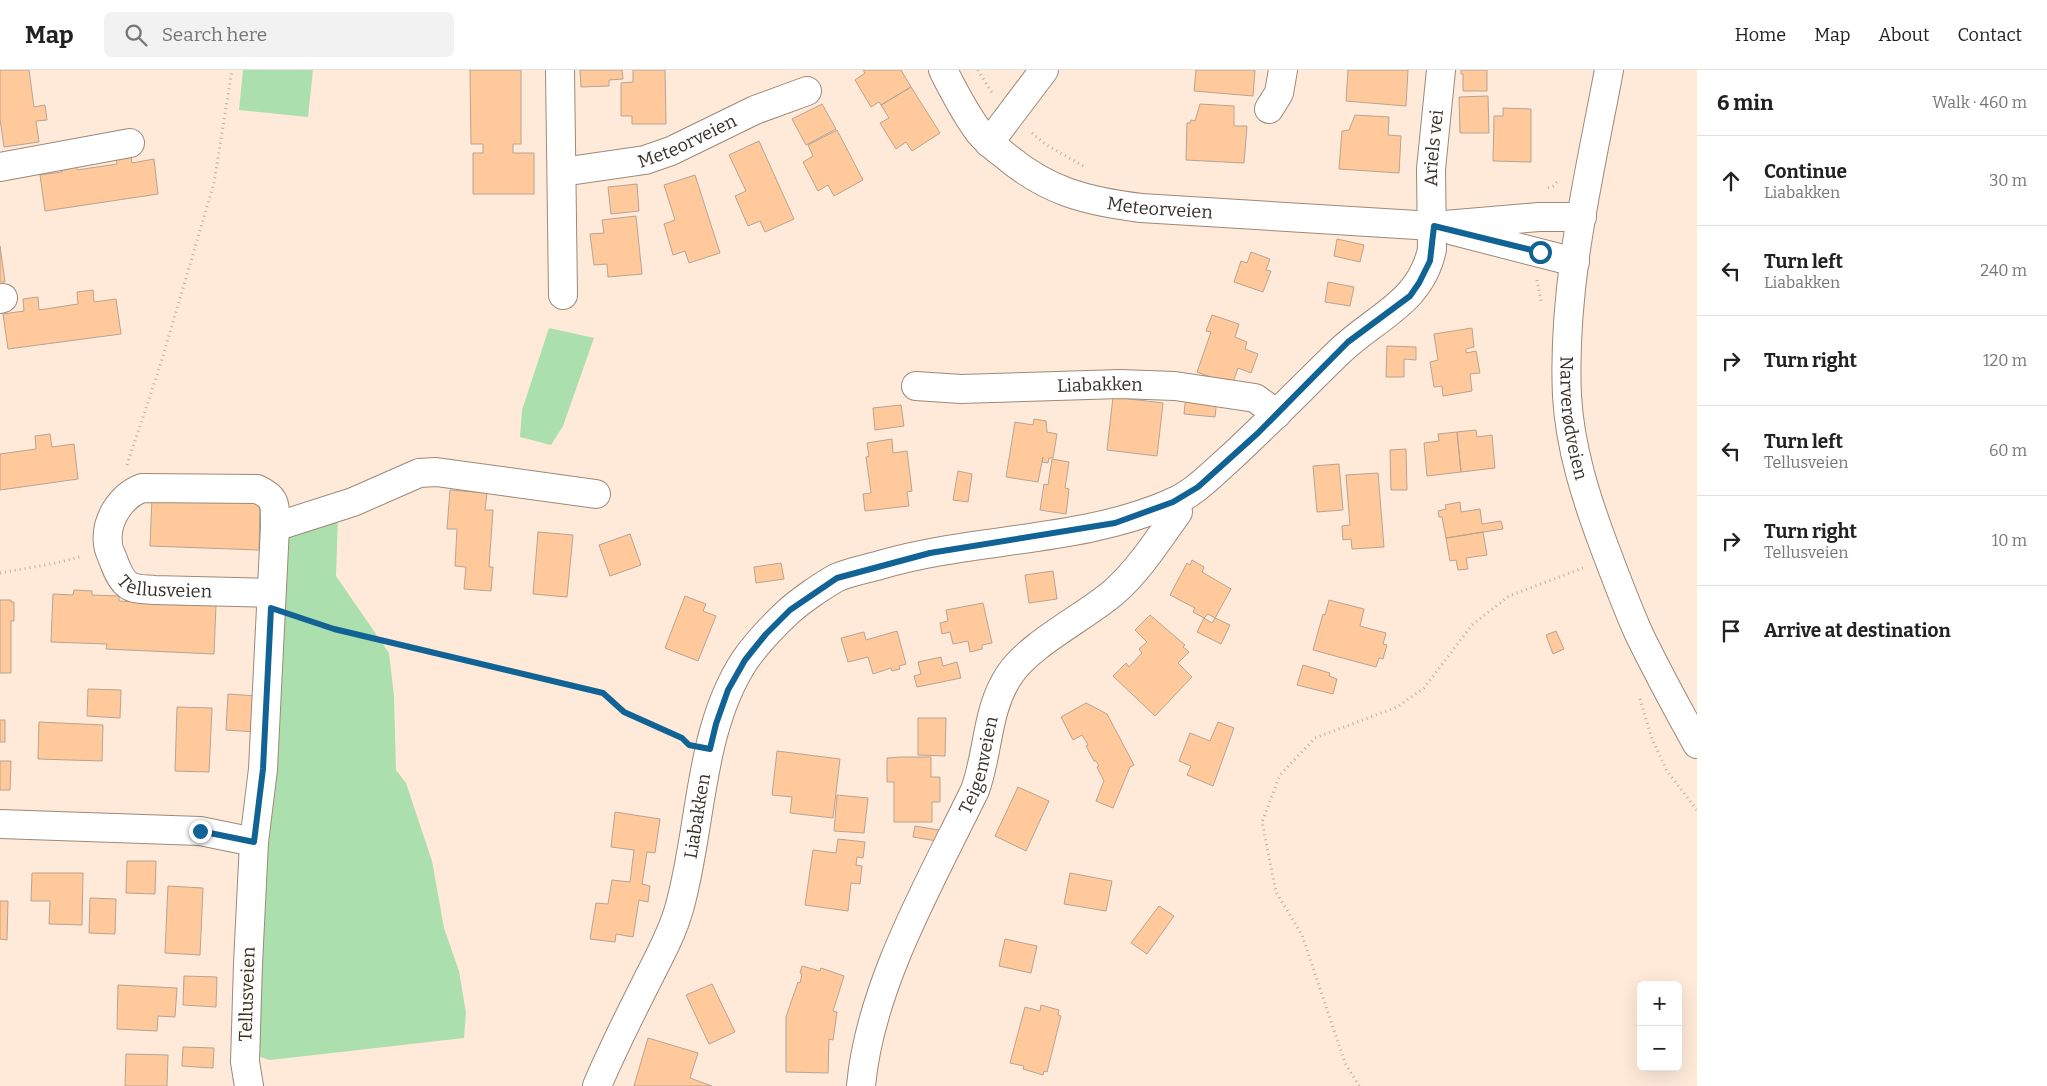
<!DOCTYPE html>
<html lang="en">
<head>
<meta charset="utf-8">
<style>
  body { margin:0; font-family:Bitter,serif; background:#f2f2f2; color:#222 }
  .controls { position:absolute; right:15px; bottom:15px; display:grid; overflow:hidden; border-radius:8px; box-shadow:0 5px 20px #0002 }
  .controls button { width:45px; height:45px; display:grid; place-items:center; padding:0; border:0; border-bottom:1px solid #e0e0e0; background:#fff; color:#222; font:25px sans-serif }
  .stop { position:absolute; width:15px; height:15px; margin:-11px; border:4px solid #126395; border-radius:50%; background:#fff }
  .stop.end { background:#126395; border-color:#fff; box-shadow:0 1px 5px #0008 }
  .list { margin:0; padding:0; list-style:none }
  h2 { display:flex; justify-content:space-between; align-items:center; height:65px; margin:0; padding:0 20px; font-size:21px }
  h2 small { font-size:16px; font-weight:400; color:#767676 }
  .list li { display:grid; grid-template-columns:32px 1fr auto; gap:15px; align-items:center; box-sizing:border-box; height:90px; padding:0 20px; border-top:1px solid #e0e0e0 }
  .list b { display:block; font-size:19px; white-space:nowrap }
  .list p { margin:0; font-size:16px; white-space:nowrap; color:#767676 }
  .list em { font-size:16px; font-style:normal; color:#767676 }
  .icon { flex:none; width:28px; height:28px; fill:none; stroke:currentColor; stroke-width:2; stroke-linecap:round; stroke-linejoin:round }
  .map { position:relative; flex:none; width:1697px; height:1016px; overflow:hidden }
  header { display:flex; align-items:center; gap:30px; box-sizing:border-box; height:70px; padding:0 25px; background:#fff; border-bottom:1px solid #e0e0e0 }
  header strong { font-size:24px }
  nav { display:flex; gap:28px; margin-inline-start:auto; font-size:18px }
  .search { width:350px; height:45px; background:#f2f2f2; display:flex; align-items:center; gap:12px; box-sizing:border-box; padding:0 18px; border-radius:8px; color:#767676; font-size:19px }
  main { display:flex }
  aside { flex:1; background:#fff }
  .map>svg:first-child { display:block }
  .green { fill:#abdfae }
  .building { fill:#ffc99b; stroke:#b7a494 }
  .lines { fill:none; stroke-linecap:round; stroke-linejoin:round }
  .minor-casing { stroke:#9c8979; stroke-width:30 }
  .major-casing { stroke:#9c8979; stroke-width:30 }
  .path { stroke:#bfafa1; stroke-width:3; stroke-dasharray:1 4; stroke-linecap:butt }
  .minor { stroke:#fff; stroke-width:28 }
  .major { stroke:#fff; stroke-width:28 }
  .route { stroke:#126395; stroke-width:6 }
  .labels { text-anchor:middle; stroke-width:4; stroke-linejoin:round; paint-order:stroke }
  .street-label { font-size:18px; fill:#38312a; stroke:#fffbf7 }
</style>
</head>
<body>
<header>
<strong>Map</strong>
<div class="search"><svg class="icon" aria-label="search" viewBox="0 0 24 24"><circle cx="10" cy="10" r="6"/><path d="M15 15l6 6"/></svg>Search here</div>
<nav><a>Home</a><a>Map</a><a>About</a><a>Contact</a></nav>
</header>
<main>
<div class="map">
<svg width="1697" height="1016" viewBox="0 0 1697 1016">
  <rect width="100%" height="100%" fill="#ffead9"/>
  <path class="green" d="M243,0H313L308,47L239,40Z
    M549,258L594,268L563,356L551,375L520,367L522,340Z
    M338,446L336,506L389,583L394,626L396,700L406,713L432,791L444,858L459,901L466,943L464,968L270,990L260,987L254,976L283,470Z"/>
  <path class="building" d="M0,0H29L34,37L45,35L47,50L36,51L39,72L4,77L0,49Z
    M470,0H521V74H513V83H534V124H473V83H483V74H471Z
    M580,0H622L623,9L609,10V16L581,17Z
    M633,0H665L666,54H632V46H621V13L633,12Z
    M863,0H901L911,17L881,35L879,32L871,37L855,10L865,3Z
    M1196,0H1255L1253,26L1194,21Z
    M1348,0H1408L1406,36L1346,31Z
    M1461,0H1487V21H1463V4H1461Z
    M911,17L940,63L912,81L906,72L896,79L880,53L889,48L881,35Z
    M1488,26L1489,63H1460L1459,27Z
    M822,34L836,59L806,75L792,49Z
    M1200,34L1234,36V56H1247L1244,93L1186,90L1187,53H1190L1191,50L1195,51Z
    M1503,38L1531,39V92L1493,91L1494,46H1503Z
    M1355,45L1389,47L1388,65L1401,66L1399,103L1339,99L1342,61L1349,60Z
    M837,60L863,110L834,126L828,115L818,121L803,92L813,86L808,75Z
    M759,71L794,149L765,162L760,151L748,156L735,126L746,121L729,85Z
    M130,80L132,93L154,89L158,124L45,141L40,105L62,102L61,90L76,88L77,100L117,94L115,83Z
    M695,105L720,183L689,193L685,181L673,185L664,154L675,150L664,115Z
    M637,114L639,141L611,144L608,117Z
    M636,146L642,204L608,207L607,194L594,195L590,164L604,163L602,150Z
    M1337,169L1364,175L1360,192L1334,186Z
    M0,176L5,212H0Z
    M1251,182L1270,189L1266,200L1271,201L1263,222L1234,212L1241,191L1247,193Z
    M1328,212L1354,217L1350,236L1325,232Z
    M93,220L94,232L116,229L121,264L8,279L3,244L24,241L23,229L38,227L39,240L78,234L77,222Z
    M1212,245L1239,254L1235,267L1247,272L1245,279L1258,284L1251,303L1238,298L1232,315L1197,302L1211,262L1206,261Z
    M1472,258L1474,277L1466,279V283L1476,281L1480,303L1470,304L1472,321L1443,326L1442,316L1434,317L1430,292L1438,290L1434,264Z
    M1387,276L1416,277V290L1404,289V307H1386Z
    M1186,324L1217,328L1215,347L1184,344Z
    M1113,327L1163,333L1157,386L1107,380Z
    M901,335L904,356L875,360L873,338Z
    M1034,349L1046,351L1047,362L1057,364L1053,388H1049L1048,393L1042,392L1043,387L1038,412L1006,407L1015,352L1033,355Z
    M1476,360L1477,367L1492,365L1495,398L1461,402L1457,362Z
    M1457,362L1461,402L1427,406L1424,373L1439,371L1438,364Z
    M50,364L52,377L74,374L78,409L0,420V384L36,379L35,366Z
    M892,369L893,383L907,381L912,421L907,422L909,436L865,441L863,424L871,423L866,387L869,386L867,373Z
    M1406,379L1407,420H1391L1390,380Z
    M1052,389L1069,392L1065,418L1069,419L1066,444L1040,440L1044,414L1048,415Z
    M1339,394L1343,440L1317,442L1313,396Z
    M958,401L972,404L968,432L953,430Z
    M1378,403L1384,477L1352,479L1351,469L1343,470L1342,456L1350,455L1346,405Z
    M450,420L487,423L485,440H493L489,497H493L491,521L464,519L466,497L455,496L457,459H447Z
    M152,428H260L259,480L150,476Z
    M1460,432L1461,442L1480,439L1482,454L1501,451L1503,459L1446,468L1442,447H1439L1438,441L1446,439L1445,435Z
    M538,462L573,465L567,527L533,524Z
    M1483,462L1487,485L1466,488L1468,499L1458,500L1456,490L1450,491L1446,468Z
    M630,464L641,495L610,506L599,475Z
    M1192,490L1204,497L1202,502L1231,519L1215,548L1208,544L1204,548L1193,542L1195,538L1170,525L1187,493L1190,495Z
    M781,493L784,509L756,513L754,497Z
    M1053,501L1057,529L1029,533L1025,505Z
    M74,520L92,521V525L119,526V531L135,532V528L216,535L214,584L106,579L107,574L51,572L53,524L73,525Z
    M685,526L706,534L703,541L716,546L698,591L665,578Z
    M0,530H11V532H14V551H11V603H0Z
    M1329,530L1364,539L1360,556L1386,563L1383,574L1387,575L1383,589L1379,588L1376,597L1313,580L1323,544L1325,545Z
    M983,533L992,573L982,575V579L970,582L968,571L953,574L950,562L942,564L940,553L948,551L946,540Z
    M1150,545L1185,575L1183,577L1189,582L1178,593L1192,607L1155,646L1113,606L1126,593L1129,597L1142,583L1139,579L1147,572L1135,560Z
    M1204,548L1212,553L1215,548L1230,555L1221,574L1197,562Z
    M897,561L906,594L899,596L900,599L892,601L891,598L873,604L868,587L848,592L841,568L864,562L866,570Z
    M1556,561L1564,579L1553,584L1546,565Z
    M941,587L943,596L957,592L961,608L917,617L914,606L921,604L918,592Z
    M1303,595L1330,603L1329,606L1337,609L1333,624L1297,615Z
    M88,619L121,620L120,648L87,646Z
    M228,624L257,626L255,662L226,660Z
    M1086,633L1107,644L1134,695L1130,697L1113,738L1096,731L1104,711L1097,697L1099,696L1096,691H1094L1086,676L1088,675L1082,665L1073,670L1061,647Z
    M177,637L212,638L209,702L175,701Z
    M918,648H946L945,686L918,685Z
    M0,650H5V672H0Z
    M39,652L103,655L102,691L38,689Z
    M1218,652L1234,658L1213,716L1187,705L1191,696L1179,691L1190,663L1210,671Z
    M777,681L840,689L833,748L790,743L792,727L772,725Z
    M901,687H931V707H940V732H932V752H894V712H887V688Z
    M0,691H11L10,720H0Z
    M1018,717L1049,731L1026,781L995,766Z
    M837,725L868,728L864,763L834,761Z
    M615,742L660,749L655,783L647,782L642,814L650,816L648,832L639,830L633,867L616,864L615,872L590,869L596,833L608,834L612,810L630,812L634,780L611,777Z
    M915,756L945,761L943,772L913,767Z
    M838,769L865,772L863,788L857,787L856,795L862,796L860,814L851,813L848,841L805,835L813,780L836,783Z
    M127,791H156L155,824L126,823Z
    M32,803H83L82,855L49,854L50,831H31Z
    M1070,803L1112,811L1106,841L1064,834Z
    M168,816L203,818L200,885L165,883Z
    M90,828L116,829L115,864L89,863Z
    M0,831H8L7,870L0,869Z
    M1159,836L1174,846L1147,884L1131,873Z
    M1005,869L1037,876L1031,903L999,896Z
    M802,896L820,901L821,898L844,906L833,941L837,942L833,970L829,969L828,1003L786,1002V947L798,912L800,913L802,904L800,903Z
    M184,906L217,907L216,937L183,935Z
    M712,914L735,962L709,974L686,925Z
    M118,915L177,918L175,947L158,946L157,961L117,959Z
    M1041,935L1059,940L1058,945L1061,946L1047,1002L1044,1001L1043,1005L1023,999L1024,996L1010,993L1025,937L1040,941Z
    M648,968L698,983L690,1008L712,1016H634Z
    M183,977L214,978L213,998L182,996Z
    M126,984L168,985L167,1016H125Z"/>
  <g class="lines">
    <g class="minor-casing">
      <g id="minor">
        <path d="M560,0L563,225"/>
        <path id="s1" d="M943,0C954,22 965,43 979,62C986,70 994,77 1002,83C1046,121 1085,131 1141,138L1433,156L1539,147H1582"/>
        <path d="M1269,39L1279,23L1283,0"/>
        <path d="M989,73L1044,0"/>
        <path d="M0,97L130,73"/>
        <path id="s2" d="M562,102L645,90L671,81L755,40L807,21"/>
        <path d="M1454,161L1575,192"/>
        <path d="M0,229L3,228"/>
        <path id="s3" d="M916,316L961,319L1120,314L1175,316L1255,328L1277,344"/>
        <path d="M275,457L353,432L419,403L436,402L596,424"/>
        <path d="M0,754L200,761L254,772L248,894L245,992L249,1016"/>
        <path id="s4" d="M254,772L263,699L275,457C274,436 279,429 257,419L142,418C121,426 105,450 108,474C108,479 112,486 114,492C117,500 121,510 128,515C135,520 146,519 154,520L271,523"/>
        <path id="s5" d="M597,1016C612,980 630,945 647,911C659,887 672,864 679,839C702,759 698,661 745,590C757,573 773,556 788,542C800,531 822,516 836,508C849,502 866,499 880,495C975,467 1079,473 1171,433C1193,424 1210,406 1228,390C1266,355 1302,318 1339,282C1375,247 1421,233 1432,179L1431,99L1441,0"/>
        <path id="s6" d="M861,1016C870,915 931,811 975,720C989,682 986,639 1010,604C1030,574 1085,547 1114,522C1139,500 1158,470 1178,442L1177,436L1173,432"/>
      </g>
    </g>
    <g class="major-casing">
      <g id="major">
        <path id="s7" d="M1609,0C1589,107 1562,216 1567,326C1570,378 1586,428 1604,476C1615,505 1626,535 1639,564C1657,601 1677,638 1697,674"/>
      </g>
    </g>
    <path class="path" d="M978,0L992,23
      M1032,63L1045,74L1085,97
      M1548,118L1553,116L1559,110
      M1537,210L1541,231
      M127,395L160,296L214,113L232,0
      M0,503L56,493L83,486
      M297,546L334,559L603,623L624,642L683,668
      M1640,629L1652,669L1667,701L1697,740
      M1359,1016L1345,993L1302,865L1276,822L1262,752L1280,705L1315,668L1397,637L1424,618L1472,555L1509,526L1583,498"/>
    <use href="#minor" class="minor"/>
    <use href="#major" class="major"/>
  </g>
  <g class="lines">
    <path class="route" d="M200,761L254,772L263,699L271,538L334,559L603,623L624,642L682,668L689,675L710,679L716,654L728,620L745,590L766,564L790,540L837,508L930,483L1115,453L1173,432L1198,417L1258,363L1348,272L1410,226L1419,213L1430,191L1434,156L1540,182"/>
  </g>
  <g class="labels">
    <g class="street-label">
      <text dy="6" stroke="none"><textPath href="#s2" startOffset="130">Meteorveien</textPath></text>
      <text dy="6" stroke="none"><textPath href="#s5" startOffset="1392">Ariels vei</textPath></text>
      <text dy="6" stroke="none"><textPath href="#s1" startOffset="274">Meteorveien</textPath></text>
      <text dy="6" stroke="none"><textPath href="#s3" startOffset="184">Liabakken</textPath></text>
      <text dy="6" stroke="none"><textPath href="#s7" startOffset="352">Narverødveien</textPath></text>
      <text dy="6" stroke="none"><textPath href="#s4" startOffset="631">Tellusveien</textPath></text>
      <text dy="6" stroke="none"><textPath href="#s6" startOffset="344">Teigenveien</textPath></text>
      <text dy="6" stroke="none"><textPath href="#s5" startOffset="290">Liabakken</textPath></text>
      <text transform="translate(247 924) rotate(-88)" y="6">Tellusveien</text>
    </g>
  </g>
</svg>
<div class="controls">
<button>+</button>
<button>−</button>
</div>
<div class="stop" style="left:1540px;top:182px"></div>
<div class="stop end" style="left:200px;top:761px"></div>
</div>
<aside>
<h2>6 min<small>Walk · 460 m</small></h2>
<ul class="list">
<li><svg class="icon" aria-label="ahead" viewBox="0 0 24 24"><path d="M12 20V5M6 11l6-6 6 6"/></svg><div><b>Continue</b><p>Liabakken</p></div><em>30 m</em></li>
<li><svg class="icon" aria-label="left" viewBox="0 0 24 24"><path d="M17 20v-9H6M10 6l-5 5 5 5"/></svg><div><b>Turn left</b><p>Liabakken</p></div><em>240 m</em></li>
<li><svg class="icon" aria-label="right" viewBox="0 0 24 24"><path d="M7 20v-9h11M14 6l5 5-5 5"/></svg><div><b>Turn right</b></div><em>120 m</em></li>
<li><svg class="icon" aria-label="left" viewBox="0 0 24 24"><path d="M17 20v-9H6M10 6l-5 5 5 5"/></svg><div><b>Turn left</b><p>Tellusveien</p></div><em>60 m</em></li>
<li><svg class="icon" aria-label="right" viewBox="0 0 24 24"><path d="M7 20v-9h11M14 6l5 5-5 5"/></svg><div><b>Turn right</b><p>Tellusveien</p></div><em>10 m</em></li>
<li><svg class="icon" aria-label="arrive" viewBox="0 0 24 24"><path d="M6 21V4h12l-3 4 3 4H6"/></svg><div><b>Arrive at destination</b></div></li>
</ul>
</aside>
</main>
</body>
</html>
